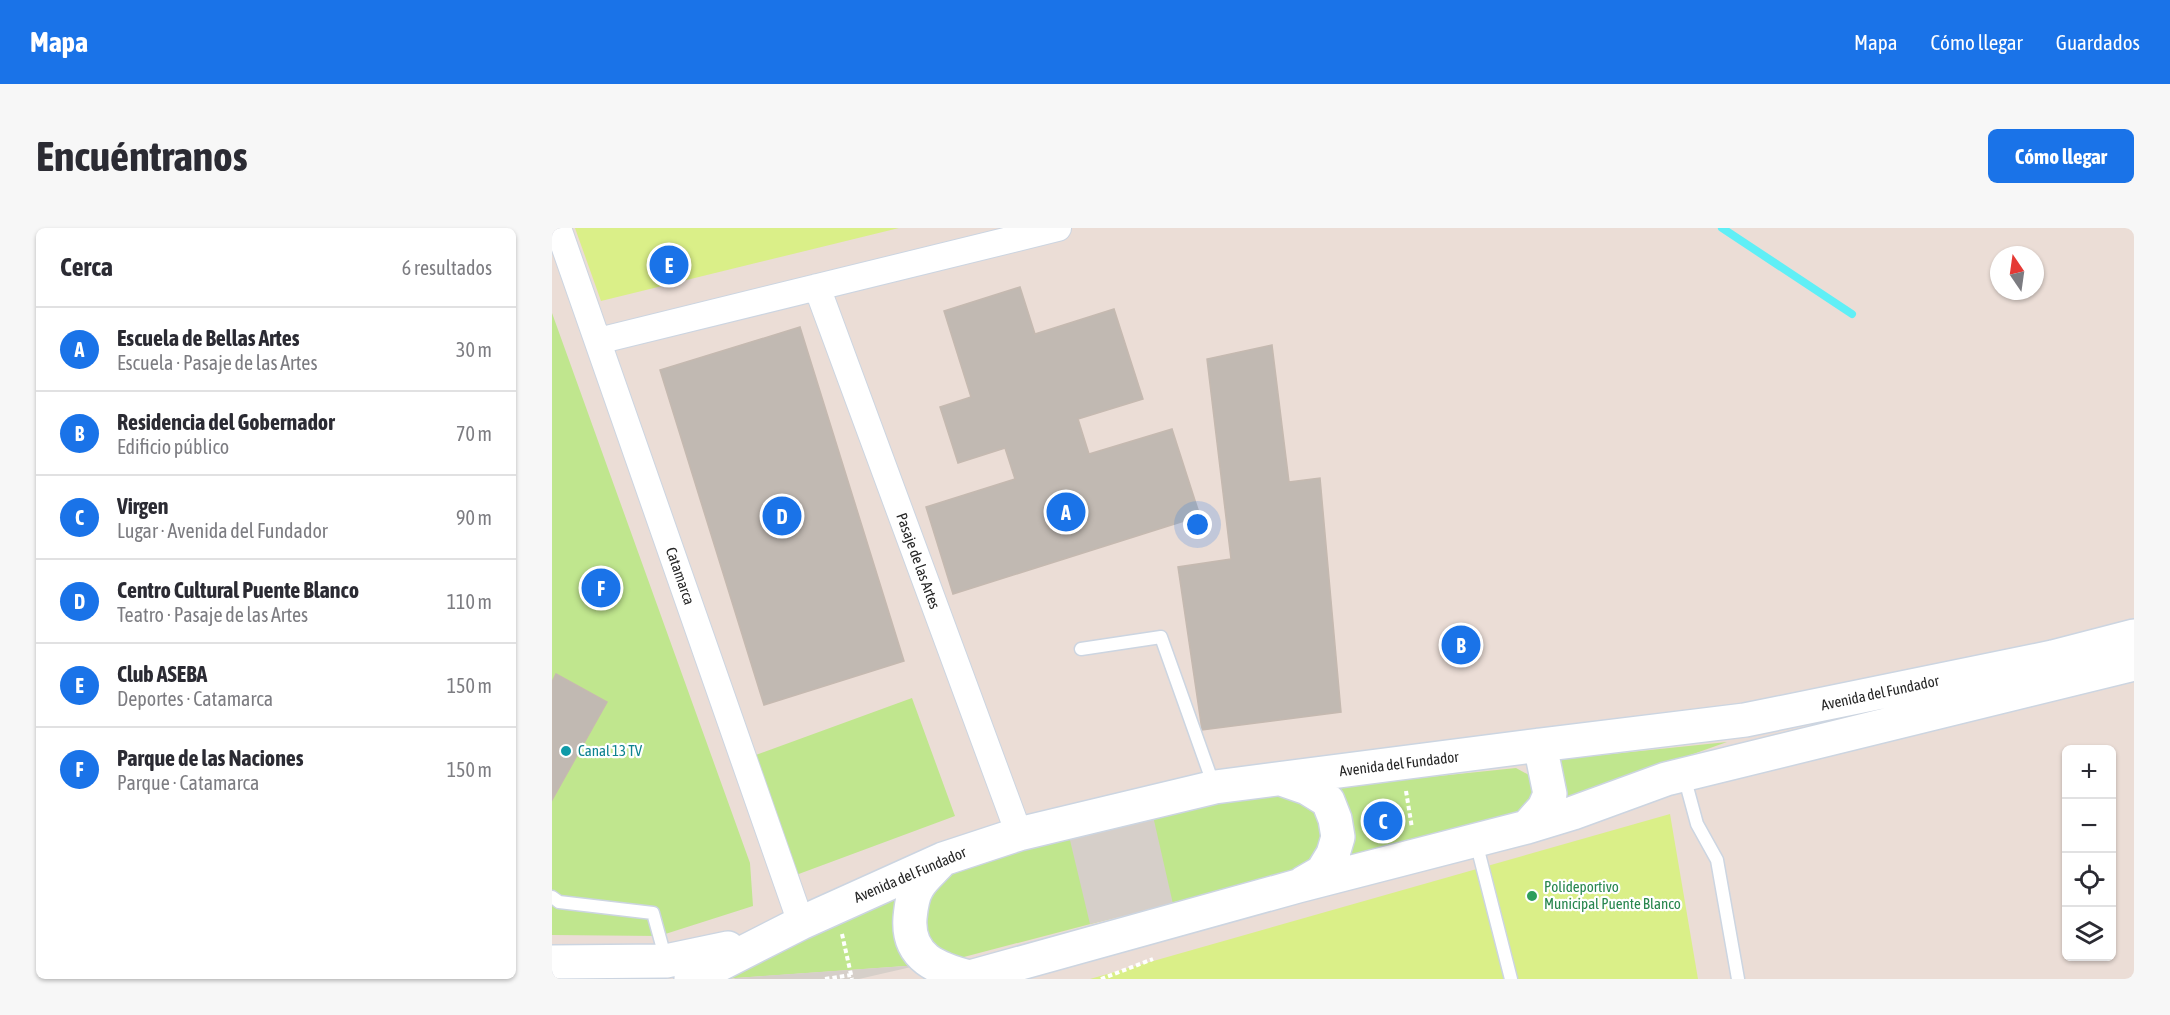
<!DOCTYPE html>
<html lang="es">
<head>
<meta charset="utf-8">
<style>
  body { margin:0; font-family:"Asap Condensed",sans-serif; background:#f7f7f7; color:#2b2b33 }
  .controls { position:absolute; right:18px; bottom:18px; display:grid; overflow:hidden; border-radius:9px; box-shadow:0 2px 4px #0004 }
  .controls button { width:54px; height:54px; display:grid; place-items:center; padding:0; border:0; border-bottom:2px solid #e1e1e2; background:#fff; color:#2b2b33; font:30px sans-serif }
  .compass { position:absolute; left:1438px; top:18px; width:54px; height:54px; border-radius:50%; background:#fff; box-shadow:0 2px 4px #0004; rotate:347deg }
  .you { position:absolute; left:646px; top:297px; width:21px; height:21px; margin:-15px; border:4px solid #fff; border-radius:50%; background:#1a73e8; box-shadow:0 0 0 9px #1a73e833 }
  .badge { display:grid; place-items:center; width:39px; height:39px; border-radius:50%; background:#1a73e8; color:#fff; font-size:20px; font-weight:700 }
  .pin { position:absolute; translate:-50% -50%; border:3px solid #fff; box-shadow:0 2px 6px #0006 }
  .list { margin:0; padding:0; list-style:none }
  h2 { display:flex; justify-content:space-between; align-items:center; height:78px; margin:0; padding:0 24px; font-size:26px }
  h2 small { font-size:20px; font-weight:400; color:#7c7c81 }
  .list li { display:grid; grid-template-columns:39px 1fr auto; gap:18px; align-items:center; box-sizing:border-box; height:84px; padding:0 24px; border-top:2px solid #e1e1e2 }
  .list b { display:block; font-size:22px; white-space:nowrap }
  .list p { margin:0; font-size:20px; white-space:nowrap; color:#7c7c81 }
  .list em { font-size:20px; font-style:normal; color:#7c7c81 }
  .icon { flex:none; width:33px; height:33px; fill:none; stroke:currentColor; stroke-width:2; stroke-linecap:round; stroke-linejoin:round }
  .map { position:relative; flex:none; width:1582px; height:751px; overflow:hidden; border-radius:9px }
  header { display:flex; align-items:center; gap:36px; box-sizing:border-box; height:84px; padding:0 30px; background:#1a73e8; color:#fff }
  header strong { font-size:28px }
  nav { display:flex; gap:33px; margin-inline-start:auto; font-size:21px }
  .intro { display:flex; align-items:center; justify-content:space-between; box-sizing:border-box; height:144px; padding:0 36px }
  h1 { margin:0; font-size:42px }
  .button { padding:15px 27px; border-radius:9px; background:#1a73e8; color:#fff; font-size:21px; font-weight:700 }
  main { display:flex; gap:36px; padding:0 36px }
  aside { flex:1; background:#fff; border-radius:9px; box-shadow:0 2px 4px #0004 }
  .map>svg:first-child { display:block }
  .green { fill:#c0e68e }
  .pitch { fill:#daef88 }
  .plaza { fill:#d6cfc9 }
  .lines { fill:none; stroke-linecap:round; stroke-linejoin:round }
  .stream { stroke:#60eff6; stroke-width:8 }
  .building { fill:#c1b9b2; stroke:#c5b9b0; stroke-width:1.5 }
  .lane-casing { stroke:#ccd5e1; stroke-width:15 }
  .street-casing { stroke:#ccd5e1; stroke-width:28 }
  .secondary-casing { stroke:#ccd5e1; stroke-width:36 }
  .path { stroke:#fff; stroke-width:4; stroke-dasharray:4.5 3; stroke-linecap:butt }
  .lane { stroke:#fff; stroke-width:12 }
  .street { stroke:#fff; stroke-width:26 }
  .secondary { stroke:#fff; stroke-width:33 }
  .culture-dot { fill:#0f9aa8; stroke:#fff; stroke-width:2 }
  .leisure-dot { fill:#2e9e5b; stroke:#fff; stroke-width:2 }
  .labels { text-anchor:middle; stroke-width:4.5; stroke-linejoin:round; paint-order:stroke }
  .street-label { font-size:15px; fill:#262626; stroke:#fff }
  .culture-label { font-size:15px; fill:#0d838f; stroke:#fff; text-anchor:start }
  .leisure-label { font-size:15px; fill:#27864d; stroke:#fff; text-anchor:start }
</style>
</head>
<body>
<header>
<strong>Mapa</strong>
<nav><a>Mapa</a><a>Cómo llegar</a><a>Guardados</a></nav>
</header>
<div class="intro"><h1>Encuéntranos</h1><a class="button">Cómo llegar</a></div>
<main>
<aside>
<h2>Cerca<small>6 resultados</small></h2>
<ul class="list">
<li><span class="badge">A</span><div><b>Escuela de Bellas Artes</b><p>Escuela · Pasaje de las Artes</p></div><em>30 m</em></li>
<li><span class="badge">B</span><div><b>Residencia del Gobernador</b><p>Edificio público</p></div><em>70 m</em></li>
<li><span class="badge">C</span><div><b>Virgen</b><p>Lugar · Avenida del Fundador</p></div><em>90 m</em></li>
<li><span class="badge">D</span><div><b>Centro Cultural Puente Blanco</b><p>Teatro · Pasaje de las Artes</p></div><em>110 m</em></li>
<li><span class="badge">E</span><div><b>Club ASEBA</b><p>Deportes · Catamarca</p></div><em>150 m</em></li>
<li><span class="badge">F</span><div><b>Parque de las Naciones</b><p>Parque · Catamarca</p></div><em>150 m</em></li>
</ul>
</aside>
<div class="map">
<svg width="1582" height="751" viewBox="0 0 1582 751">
  <rect width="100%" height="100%" fill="#ebddd6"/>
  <path class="green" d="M0,85L198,635L201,678L107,708L0,707Z
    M360,470L403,588L244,647L201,528Z
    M1175,514L1009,573L1002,532Z
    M964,540L977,547L986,562L969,588L790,632L772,560Z
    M726,563L767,583L772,608L770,624L753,640L408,730L388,726L374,715L371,664L386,649L507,609L601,588Z
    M353,663L368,737L170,751Z"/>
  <path class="pitch" d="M23,0H347L49,73Z
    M1118,586L1146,751H538Z"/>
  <path class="plaza" d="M601,588L621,676L538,696L517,608Z
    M368,737L307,751H182L183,750Z"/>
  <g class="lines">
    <path class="stream" d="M1170,0L1300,86"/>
  </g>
  <path class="building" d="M468,59L483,106L562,81L591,171L526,191L537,226L620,201L648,288L401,366L374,279L463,251L453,220L406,235L388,179L419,169L392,83Z
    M248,99L352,433L212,477L108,142Z
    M720,117L737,254L768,250L789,484L650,502L626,339L679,331L655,131Z
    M4,446L55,474L0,572V454Z"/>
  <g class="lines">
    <g class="lane-casing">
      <path id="lane" d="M529,421L609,409L662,558
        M1132,548L1145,596L1165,632L1186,751
        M924,614L959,751
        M0,669L7,674L101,685L114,732"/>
    </g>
    <g class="street-casing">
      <path id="street" d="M6,0L249,695
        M265,59L467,606
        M46,113L506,0"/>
    </g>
    <g class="secondary-casing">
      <path id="secondary" d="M729,551L755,560L776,573L783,591L786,609L781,626L770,644L751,655
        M975,599L992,580L998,566L988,517
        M388,634C381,642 371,650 366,659C360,668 359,680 358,690C355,730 386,741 418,749
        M0,734L114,733L176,720
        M139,751L249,695L391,631L467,606L663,559L988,517L1193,492L1501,429L1582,408
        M411,751L746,658L975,599L1021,585L1114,551L1582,436"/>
    </g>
    <path class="path" d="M854,563L860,600
      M290,706L300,751
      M273,751L299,747
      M549,751L601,731"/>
    <use href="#lane" class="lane"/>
    <use href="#street" class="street"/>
    <use href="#secondary" class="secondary"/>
  </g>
  <circle class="culture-dot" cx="14" cy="523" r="6"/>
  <circle class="leisure-dot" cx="980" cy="668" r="6"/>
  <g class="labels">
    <g class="street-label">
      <text transform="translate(366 333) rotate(70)" y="5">Pasaje de las Artes</text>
      <text transform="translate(128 348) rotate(71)" y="5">Catamarca</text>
      <text transform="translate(1328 465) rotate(-12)" y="5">Avenida del Fundador</text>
      <text transform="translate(847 536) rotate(-7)" y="5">Avenida del Fundador</text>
      <text transform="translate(358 647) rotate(-23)" y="5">Avenida del Fundador</text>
    </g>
    <g class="culture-label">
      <text x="26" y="528">Canal 13 TV</text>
    </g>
    <g class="leisure-label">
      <text x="992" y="664">Polideportivo<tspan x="992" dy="17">Municipal Puente Blanco</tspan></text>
    </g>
  </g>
</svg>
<div class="controls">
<button>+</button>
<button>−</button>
<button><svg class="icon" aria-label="locate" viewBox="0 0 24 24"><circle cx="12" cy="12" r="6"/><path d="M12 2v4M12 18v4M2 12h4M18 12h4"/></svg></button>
<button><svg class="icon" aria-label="layers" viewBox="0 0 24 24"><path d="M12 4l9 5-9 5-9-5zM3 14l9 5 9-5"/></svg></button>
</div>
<svg class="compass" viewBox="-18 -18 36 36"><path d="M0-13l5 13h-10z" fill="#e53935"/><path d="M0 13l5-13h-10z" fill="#7c7c81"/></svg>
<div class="you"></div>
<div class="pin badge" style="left:514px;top:284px">A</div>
<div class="pin badge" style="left:909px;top:417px">B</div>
<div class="pin badge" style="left:831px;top:593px">C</div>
<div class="pin badge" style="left:230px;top:288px">D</div>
<div class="pin badge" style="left:117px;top:37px">E</div>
<div class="pin badge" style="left:49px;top:360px">F</div>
</div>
</main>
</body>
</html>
